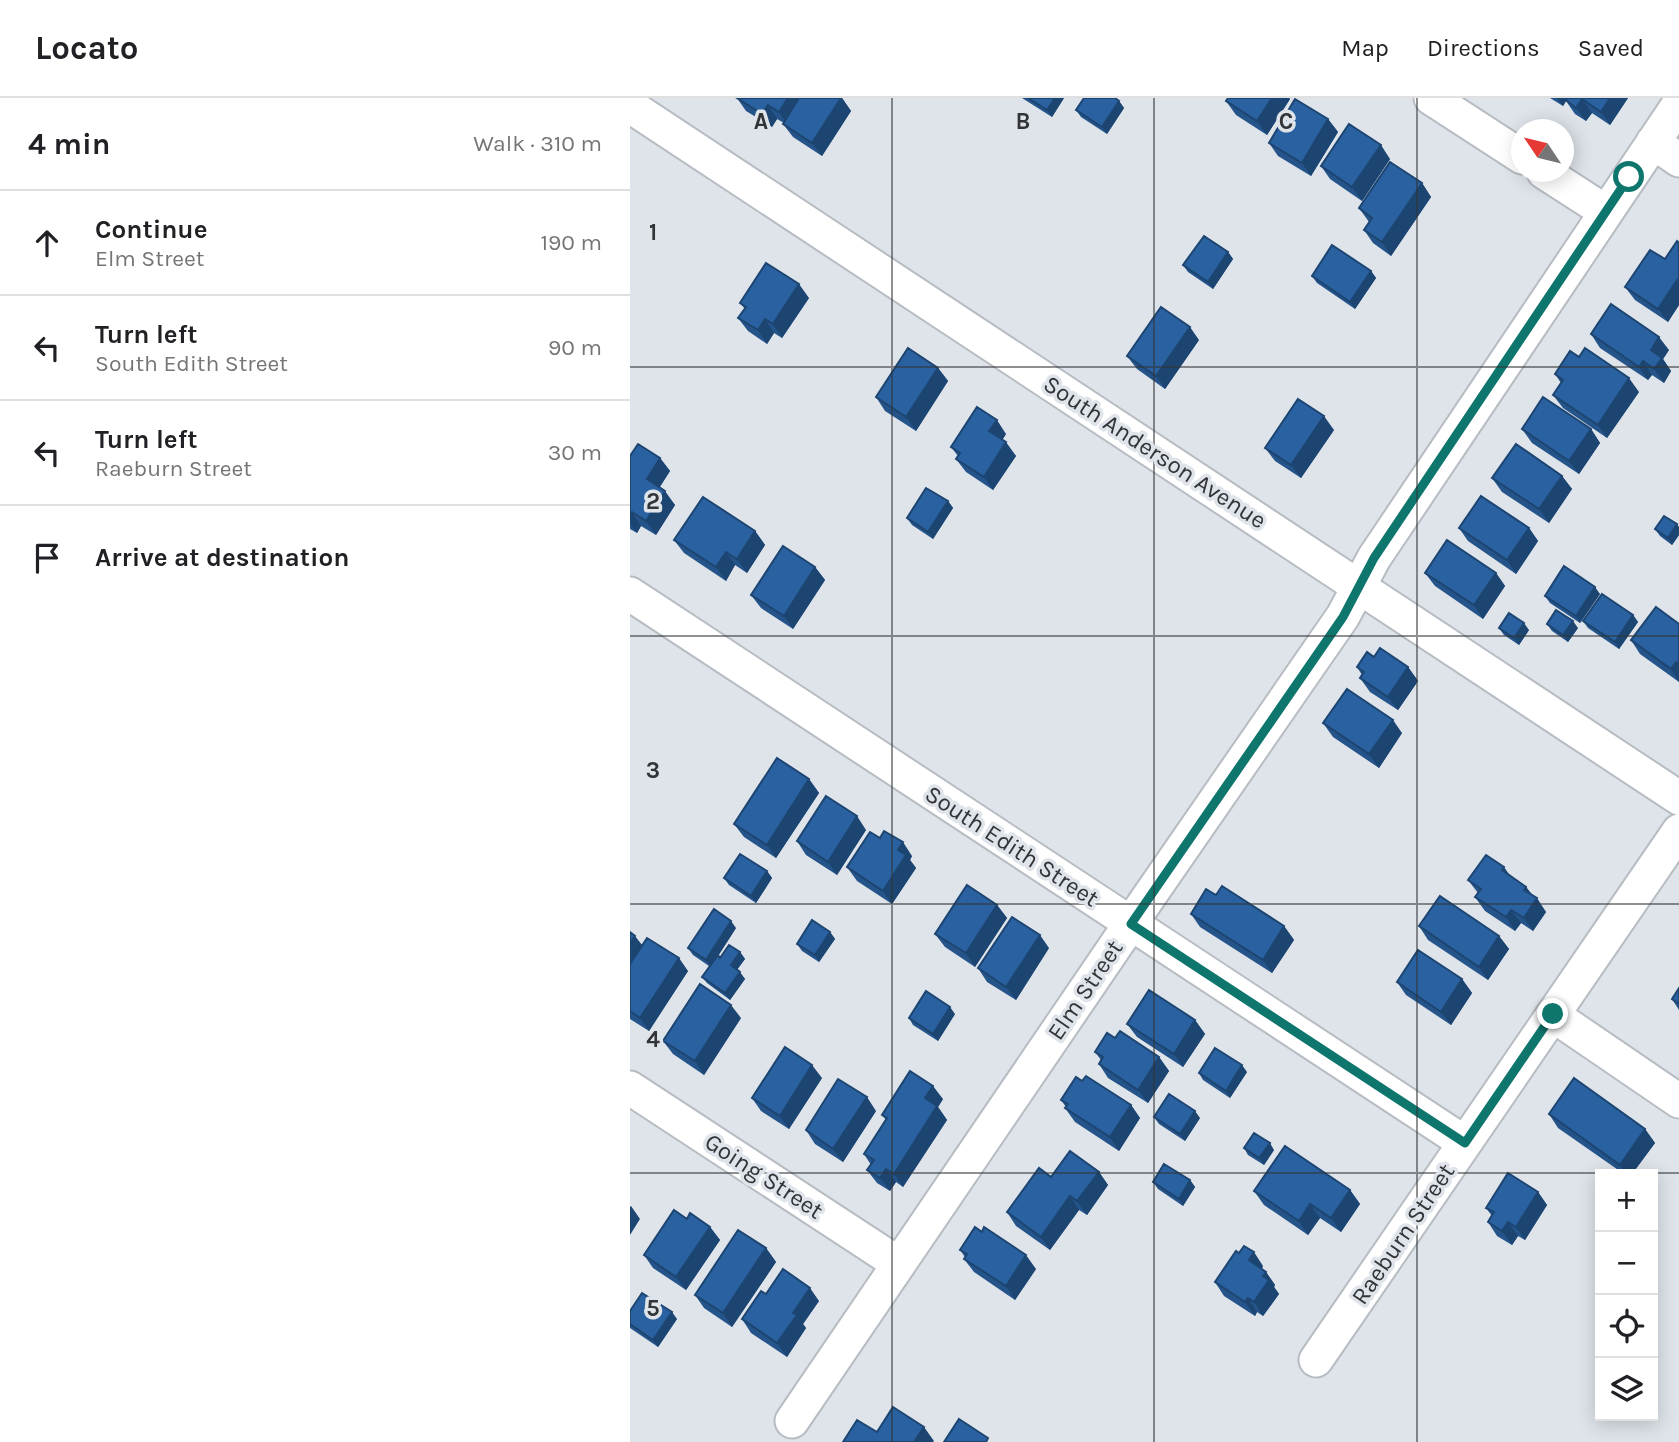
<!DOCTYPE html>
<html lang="en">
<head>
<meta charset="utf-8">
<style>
  body { margin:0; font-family:Karla,sans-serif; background:#f6f6f6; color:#202124 }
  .controls { position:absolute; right:21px; bottom:21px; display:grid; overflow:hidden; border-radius:0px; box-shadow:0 4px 18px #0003 }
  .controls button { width:63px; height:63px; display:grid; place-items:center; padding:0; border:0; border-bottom:2px solid #e0e0e0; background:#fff; color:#202124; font:35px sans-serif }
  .compass { position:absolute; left:881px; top:21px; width:63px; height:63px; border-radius:50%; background:#fff; box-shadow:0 4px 18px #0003; rotate:305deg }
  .stop { position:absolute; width:21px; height:21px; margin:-16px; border:5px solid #0f766e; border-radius:50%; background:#fff }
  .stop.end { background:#0f766e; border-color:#fff; box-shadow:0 2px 7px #0008 }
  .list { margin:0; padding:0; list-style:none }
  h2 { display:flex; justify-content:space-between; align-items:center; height:91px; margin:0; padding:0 28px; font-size:30px }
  h2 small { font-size:23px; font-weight:400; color:#757577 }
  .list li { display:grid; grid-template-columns:46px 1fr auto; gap:21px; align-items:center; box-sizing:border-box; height:105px; padding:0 28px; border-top:2px solid #e0e0e0 }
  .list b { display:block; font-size:26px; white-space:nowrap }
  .list p { margin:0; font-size:23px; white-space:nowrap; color:#757577 }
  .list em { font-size:23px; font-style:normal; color:#757577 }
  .icon { flex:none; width:38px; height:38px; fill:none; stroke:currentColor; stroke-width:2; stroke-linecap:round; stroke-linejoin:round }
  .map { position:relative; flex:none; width:1049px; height:1344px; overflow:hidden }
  header { display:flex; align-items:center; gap:42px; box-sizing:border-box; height:98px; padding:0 35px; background:#fff; border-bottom:2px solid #e0e0e0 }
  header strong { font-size:33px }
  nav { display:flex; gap:38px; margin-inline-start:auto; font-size:24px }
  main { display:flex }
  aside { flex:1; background:#fff }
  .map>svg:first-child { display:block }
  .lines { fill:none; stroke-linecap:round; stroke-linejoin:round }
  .street-casing { stroke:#b7bcc3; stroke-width:37 }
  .street { stroke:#fff; stroke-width:33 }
  .wall { fill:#24548a }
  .shaded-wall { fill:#1d4571 }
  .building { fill:#2a62a1; stroke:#1d4571; stroke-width:2 }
  .route { stroke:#0f766e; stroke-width:9 }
  .grid { fill:none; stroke:#323437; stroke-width:2; stroke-opacity:0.55 }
  .labels { text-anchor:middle; stroke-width:7; stroke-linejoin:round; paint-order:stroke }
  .street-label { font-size:24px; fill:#323437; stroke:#dfe4eb }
  .grid-label { font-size:23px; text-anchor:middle; font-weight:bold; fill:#323437; stroke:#dfe4eb; stroke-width:7; stroke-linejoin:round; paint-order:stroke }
</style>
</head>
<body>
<header>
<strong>Locato</strong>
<nav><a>Map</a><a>Directions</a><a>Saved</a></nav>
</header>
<main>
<aside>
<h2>4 min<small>Walk · 310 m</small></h2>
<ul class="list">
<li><svg class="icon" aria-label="ahead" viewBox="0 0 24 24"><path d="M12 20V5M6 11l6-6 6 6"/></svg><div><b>Continue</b><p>Elm Street</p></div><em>190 m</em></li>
<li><svg class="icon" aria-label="left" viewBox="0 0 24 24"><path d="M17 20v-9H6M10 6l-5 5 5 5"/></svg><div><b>Turn left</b><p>South Edith Street</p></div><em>90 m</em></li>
<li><svg class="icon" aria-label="left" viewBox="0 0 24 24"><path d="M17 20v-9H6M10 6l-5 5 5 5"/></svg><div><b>Turn left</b><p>Raeburn Street</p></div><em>30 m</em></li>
<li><svg class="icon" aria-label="arrive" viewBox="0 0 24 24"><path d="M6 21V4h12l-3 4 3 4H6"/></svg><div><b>Arrive at destination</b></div></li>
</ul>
</aside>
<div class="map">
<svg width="1049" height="1344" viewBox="0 0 1049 1344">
  <rect width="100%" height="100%" fill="#dfe4eb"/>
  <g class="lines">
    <g class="street-casing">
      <path id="street" d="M801,0L892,59
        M0,8L1049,700
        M1023,44L1049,62
        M914,74L976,114
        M0,496L835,1045
        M923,917L1049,1003
        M0,990L269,1166
        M686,1262L1049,733
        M162,1323L518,800L713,518L744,460L1049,6"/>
    </g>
    <use href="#street" class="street"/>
  </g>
  <path class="wall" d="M107,0H212L221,13L192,58L163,39L153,26L154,25L147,21L142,29L116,13Z
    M392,0H434L422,19Z
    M598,0H659L660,1L637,37L606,17L596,3Z
    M920,0H998L980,27L962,15L956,23L945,16L936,3L933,8Z
    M489,3L494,10L477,36L451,19L446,12Z
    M698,21L708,34L681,78L648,58L639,45Z
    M760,61L732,103L700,81L691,68Z
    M792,85L801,99L761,158L743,145L734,132L739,124L729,110Z
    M1049,145V207L1038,224L1005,202L995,189L1035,161Z
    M598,154L603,161L583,191L558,174L553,167Z
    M741,173L746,180L725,211L687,185L682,178Z
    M179,200L152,240L144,235L137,246L118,233L108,220L115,211L110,205Z
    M961,236L1039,252L1033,261L1041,273L1034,285L1022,277L1018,282L970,250Z
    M569,242L535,291L507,271L497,258Z
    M308,270L318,283L286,333L255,313L246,299Z
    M925,276L1009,294L977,340L933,310L923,297L931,285Z
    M892,331H961L970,345L949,376L902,345Z
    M704,332L671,380L645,363L635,350Z
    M376,336L372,342L386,358L363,392L336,374L326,361L328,358L321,349Z
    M0,358L30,360L40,373L30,389L45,407L26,437L11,428L7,435L0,431Z
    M932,378L942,391L919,425L872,394L862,380Z
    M318,403L323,410L303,441L282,427L277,420Z
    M1049,429V437L1042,447L1030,438L1025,431Z
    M829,430H899L908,443L886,476L838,443Z
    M125,433L135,447L117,475L105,467L96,483L54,455L44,442Z
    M185,469L195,482L163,531L131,510L121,497Z
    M795,475H866L875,488L853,521L805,488Z
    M970,496L950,525L920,505L915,498Z
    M1003,517L1008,524L989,551L958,530L953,523Z
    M917,526L948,530L938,544L922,533Z
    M1049,526V584L1010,556L1001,542Z
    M869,530L899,532L889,547L874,537Z
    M744,559L778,569L788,583L768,612L740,594L730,580L732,577L727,569Z
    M693,625L772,635L749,670L703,639Z
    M179,681L189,695L146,760L114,739L104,726Z
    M236,732L207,777L176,757L167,743Z
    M282,758L280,762L286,770L262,806L227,783L217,769Z
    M137,773L142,780L126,805L99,787L94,780Z
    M881,778L896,789L916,814L903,833L891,825L885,833L855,813L845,799L848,795L838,782Z
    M367,807L377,820L345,869L315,849L305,836Z
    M561,816L654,828L664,842L642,875L570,829Z
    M789,828L869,838L879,851L858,882L798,842Z
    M106,830L88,858L90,860L110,854L115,861L107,872L115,881L100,902L77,885L72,879L79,868L63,857L58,850Z
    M0,834L12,847L58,873L19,933L0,921Z
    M200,834L205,841L189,864L172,853L167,846Z
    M419,850L386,902L357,884L348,870Z
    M832,881L842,895L821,927L776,897L767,884Z
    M1049,890V912L1042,901Z
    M325,916L308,943L283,927L279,920Z
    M111,920L74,977L43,956L33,943Z
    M565,922L575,936L553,969L507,939L497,926Z
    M485,940L529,959L539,973L518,1005L478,980L469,966L471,962L465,954Z
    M617,974L600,1000L573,982L569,975Z
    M192,980L159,1031L131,1013L122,1000Z
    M452,983L501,1007L510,1020L489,1053L445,1024L435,1010L436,1009L431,1002Z
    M313,1001L308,1009L317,1022L273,1089L266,1084L260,1093L247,1085L237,1072L241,1067L234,1056L256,1022L252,1017Z
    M246,1013L213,1064L185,1046L176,1032Z
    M919,1016L1015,1031L1025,1045L1002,1076H994L928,1030Z
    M524,1019L570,1020L555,1043L529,1026Z
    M614,1050L644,1052L634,1067L618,1057Z
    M469,1074L478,1087L457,1117L449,1112L420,1152L386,1128L377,1114L421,1079Z
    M560,1082L565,1089L553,1108L528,1091L523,1084Z
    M720,1092L730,1106L711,1134L690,1120L678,1137L634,1107L624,1093Z
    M908,1094L917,1107L895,1142L888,1138L882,1147L867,1138L858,1124L862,1118L856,1110Z
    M57,1121L80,1129L90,1142L56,1192L23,1170L14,1157Z
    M136,1150L146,1164L102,1229L74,1210L65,1197Z
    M330,1152L406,1171L385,1202L344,1174L334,1161L335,1159Z
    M633,1168L632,1171L636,1174L645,1187L644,1189L649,1196L633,1218L627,1214L625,1218L594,1198L585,1184Z
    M136,1196L189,1203L173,1226L176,1230L157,1259L121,1235L112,1221Z
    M0,1213L47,1221L28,1249L0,1230Z"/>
  <path class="shaded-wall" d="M158,0H176L158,28L149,14Z
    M212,0L221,13L192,58L182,45Z
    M425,0H434L422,19L417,12Z
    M642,0H659L660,1L637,37L627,23Z
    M927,0H938L933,8Z
    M980,0H998L980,27L971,14Z
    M952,1L962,15L956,23L946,10Z
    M489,3L494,10L477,36L472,29Z
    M138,7L147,21L142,29L132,16Z
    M698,21L708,34L681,78L672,65Z
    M751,47L760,61L732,103L722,89Z
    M792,85L801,99L761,158L752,144Z
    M598,154L603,161L583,191L578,184Z
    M741,173L746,180L725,211L720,204Z
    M1047,182L1049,185V207L1038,224L1028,211Z
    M169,186L179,200L152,240L143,226Z
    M135,221L144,235L137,246L128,232Z
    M560,229L569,242L535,291L526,278Z
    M1029,239L1039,252L1033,261L1041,273L1034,285L1024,271L1021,252Z
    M1013,263L1022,277L1018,282L1009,269Z
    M308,270L318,283L286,333L276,319Z
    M999,280L1009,294L977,340L968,327Z
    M694,318L704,332L671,380L661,367Z
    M367,322L376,336L369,347L359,333Z
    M961,331L970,345L949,376L939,363Z
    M376,344L386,358L363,392L354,379Z
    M30,360L40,373L26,394L17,381Z
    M932,378L942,391L919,425L909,411Z
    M35,393L45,407L26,437L16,423Z
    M318,403L323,410L303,441L298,434Z
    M2,414L11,428L7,435L0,426V417Z
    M1047,426L1049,429V437L1042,447L1038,440Z
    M899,430L908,443L886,476L877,462Z
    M125,433L135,447L117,475L107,461Z
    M96,454L105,467L96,483L86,469Z
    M185,469L195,482L163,531L154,518Z
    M866,475L875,488L853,521L844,507Z
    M965,489L970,496L950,525L946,518Z
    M1003,517L1008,524L989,551L985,544Z
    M943,523L948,530L938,544L933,537Z
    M894,525L899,532L889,547L884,540Z
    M1046,564L1049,568V584L1041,571Z
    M778,569L788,583L768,612L758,599Z
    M763,622L772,635L749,670L739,656Z
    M179,681L189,695L146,760L137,747Z
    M227,718L236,732L207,777L198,764Z
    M273,744L282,758L280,762L286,770L262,806L253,793L268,752Z
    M874,769L883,782L872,772Z
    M137,773L142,780L126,805L121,798Z
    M896,789L906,802L907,800L916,814L903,833L894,820V792Z
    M367,807L377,820L345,869L336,855Z
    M881,812L891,825L885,833L876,819Z
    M101,823L106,830L81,869L76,862Z
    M654,828L664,842L642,875L633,862Z
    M200,834L205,841L189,864L185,857Z
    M410,837L419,850L386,902L376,889Z
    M5,838L15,851L0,874V845Z
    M869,838L879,851L858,882L849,869Z
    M110,854L115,861L105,874L101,867Z
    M49,860L58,873L19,933L10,920Z
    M110,874L115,881L100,902L95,895Z
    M832,881L842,895L821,927L811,914Z
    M101,907L111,920L74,977L65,963Z
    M320,909L325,916L308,943L303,936Z
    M565,922L575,936L553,969L544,956Z
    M529,959L539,973L518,1005L508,992Z
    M182,967L192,980L159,1031L150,1018Z
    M612,967L617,974L600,1000L596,993Z
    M303,988L313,1001L308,1009L317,1022L273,1089L264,1076L295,1000Z
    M237,999L246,1013L213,1064L203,1051Z
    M501,1007L510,1020L489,1053L480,1039Z
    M565,1013L570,1020L555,1043L550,1036Z
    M1015,1031L1025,1045L1002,1076H997L990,1067Z
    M640,1045L644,1052L634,1067L629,1060Z
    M256,1071L266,1084L260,1093L250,1080Z
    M469,1074L478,1087L457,1117L447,1103Z
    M560,1082L565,1089L553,1108L549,1101Z
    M720,1092L730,1106L711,1134L701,1120Z
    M908,1094L917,1107L895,1142L886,1129Z
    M440,1098L449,1112L420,1152L411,1139Z
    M680,1106L690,1120L678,1137L669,1123Z
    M1,1108L10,1121L0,1137V1109Z
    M878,1124L888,1138L882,1147L872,1133Z
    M80,1129L90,1142L56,1192L46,1179Z
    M136,1150L146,1164L102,1229L93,1215Z
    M624,1154L633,1168L628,1176L619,1162Z
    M396,1157L406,1171L385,1202L376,1188Z
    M636,1174L645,1187L644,1189L649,1196L633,1218L624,1204L633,1178Z
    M180,1190L189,1203L173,1226L176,1230L157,1259L147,1245L163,1215Z
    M618,1200L627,1214L625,1218L615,1204Z
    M42,1214L47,1221L28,1249L23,1242Z
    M294,1329L304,1343L303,1344H284Z"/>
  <path class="building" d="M107,0H158L149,14L138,7L132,16Z
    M169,0H211L182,45L153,26Z
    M398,0H425L417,12Z
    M454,0H485L489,3L472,29L446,12Z
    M598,0H642L627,23L596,3Z
    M937,0H980L971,14L952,1L946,10L936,2Z
    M665,1L698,21L672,65L639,45Z
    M719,26L751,47L722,89L691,68Z
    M760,64L792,85L752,144L734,132L742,120L729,110Z
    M574,138L598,154L578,184L553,167Z
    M1047,143L1049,145V183L1047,182L1028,211L995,189L1020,152L1035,161Z
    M702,147L741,173L720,204L682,178Z
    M136,165L169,186L143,226L135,221L128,232L108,220L116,209L110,205Z
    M981,206L1029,239L1021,252L1032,260L1024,271L1013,263L1009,269L961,236Z
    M531,209L560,229L526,278L497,258Z
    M278,250L308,270L276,319L246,299Z
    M955,250L999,280L968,327L923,297L933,282L925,276L940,253L949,259Z
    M913,299L961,331L939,363L892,331Z
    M668,301L694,318L661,367L635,350Z
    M347,309L367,322L359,333L376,344L354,379L326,361L330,355L321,349Z
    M8,346L30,360L17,381L35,393L16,423L2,414L0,417V358Z
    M886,346L932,378L909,411L862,380Z
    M296,390L318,403L298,434L277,420Z
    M851,398L899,430L877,462L829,430Z
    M73,399L125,433L107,461L96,454L86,469L44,442Z
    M1034,418L1047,426L1038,440L1025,431Z
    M817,442L866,475L844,507L795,475Z
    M153,448L185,469L154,518L121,497Z
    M934,468L965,489L946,518L915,498Z
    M972,496L1003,517L985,544L953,523Z
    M1026,509L1049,526V566L1046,564L1041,571L1001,542Z
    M926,512L943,523L933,537L917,526Z
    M879,515L894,525L884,540L869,530Z
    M750,550L778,569L758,599L730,580L734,574L727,569L737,554L744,559Z
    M717,591L763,622L739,656L693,625Z
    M147,660L179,681L137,747L104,726Z
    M196,698L227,718L198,764L167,743Z
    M254,733L273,744L268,752L276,757L253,793L217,769L240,734L250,740Z
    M110,756L137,773L121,798L94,780Z
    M856,757L874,769L872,772L896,789L894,792L907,800L894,820L881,812L876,819L845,799L851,791L838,782Z
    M337,787L367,807L336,855L305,836Z
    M592,788L654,828L633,862L561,816L576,791L586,797Z
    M810,798L869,838L849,869L789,828Z
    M84,811L101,823L76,862L58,850Z
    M382,819L410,837L376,889L348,870Z
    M182,822L200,834L185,857L167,846Z
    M0,834L5,838L0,845Z
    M17,840L49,860L10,920L0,913V866Z
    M99,847L110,854L101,867L110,874L95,895L72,879L88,857L90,860Z
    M788,852L832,881L811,914L767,884Z
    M70,886L101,907L65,963L33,943Z
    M1049,890V906L1042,901Z
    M519,892L565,922L544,956L497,926Z
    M296,893L320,909L303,936L279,920Z
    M490,933L529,959L508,992L469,966L473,959L465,954L477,935L485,940Z
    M155,949L182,967L150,1018L122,1000Z
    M585,950L612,967L596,993L569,975Z
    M280,973L303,988L295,1000L307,1008L264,1076L256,1071L250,1080L237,1072L244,1062L234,1056L257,1020L252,1017Z
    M456,978L501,1007L480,1039L435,1010L438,1006L431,1002L446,979L452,983Z
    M944,980L1015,1031L990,1067L919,1016Z
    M208,981L237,999L203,1051L176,1032Z
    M539,996L565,1013L550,1036L524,1019Z
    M624,1035L640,1045L629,1060L614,1050Z
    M655,1048L720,1092L701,1120L680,1106L669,1123L624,1093Z
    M440,1053L469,1074L447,1103L440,1098L411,1139L377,1114L409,1070L421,1079Z
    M534,1066L560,1082L549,1101L523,1084Z
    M878,1075L908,1094L886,1129L878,1124L872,1133L858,1124L864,1114L856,1110Z
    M44,1112L57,1121L60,1115L80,1129L46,1179L14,1157Z
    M345,1129L352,1134L354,1129L396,1157L376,1188L334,1161L337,1156L330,1152Z
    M108,1132L136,1150L93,1215L65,1197Z
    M614,1148L624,1154L619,1162L636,1174L633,1178L639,1182L624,1204L618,1200L615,1204L585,1184L606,1153L609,1155Z
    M153,1171L180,1190L163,1215L167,1217L147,1245L112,1221L131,1193L136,1196Z
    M12,1195L42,1214L23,1242L0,1226V1213Z
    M263,1309L294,1329L284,1344H213L227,1322L247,1334Z
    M329,1321L358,1340L356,1344H314Z"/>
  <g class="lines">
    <path class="route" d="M923,916L835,1045L501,826L713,519L744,460L999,79"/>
  </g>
  <path class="grid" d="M262,0V1344M524,0V1344M787,0V1344M0,269H1049M0,538H1049M0,806H1049M0,1075H1049"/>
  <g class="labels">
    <g class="street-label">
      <text transform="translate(525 354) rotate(33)" y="8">South Anderson Avenue</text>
      <text transform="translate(382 748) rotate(33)" y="8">South Edith Street</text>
      <text transform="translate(455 892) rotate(-56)" y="8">Elm Street</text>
      <text transform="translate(134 1078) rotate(33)" y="8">Going Street</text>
      <text transform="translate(773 1136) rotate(-56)" y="8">Raeburn Street</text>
    </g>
  </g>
  <g class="grid-label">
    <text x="131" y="31">A</text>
    <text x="393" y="31">B</text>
    <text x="656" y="31">C</text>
    <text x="23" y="142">1</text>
    <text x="23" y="411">2</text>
    <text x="23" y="680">3</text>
    <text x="23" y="949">4</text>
    <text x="23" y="1218">5</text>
  </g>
</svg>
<div class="controls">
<button>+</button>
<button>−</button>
<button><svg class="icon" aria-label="locate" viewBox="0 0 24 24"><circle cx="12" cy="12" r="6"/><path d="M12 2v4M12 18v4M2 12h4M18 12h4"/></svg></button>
<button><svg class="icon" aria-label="layers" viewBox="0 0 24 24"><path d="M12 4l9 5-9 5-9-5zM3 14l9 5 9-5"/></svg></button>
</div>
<svg class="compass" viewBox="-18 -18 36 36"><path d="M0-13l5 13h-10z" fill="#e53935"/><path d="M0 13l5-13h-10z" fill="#757577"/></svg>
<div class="stop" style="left:999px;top:79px"></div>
<div class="stop end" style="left:923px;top:916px"></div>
</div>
</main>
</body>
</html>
